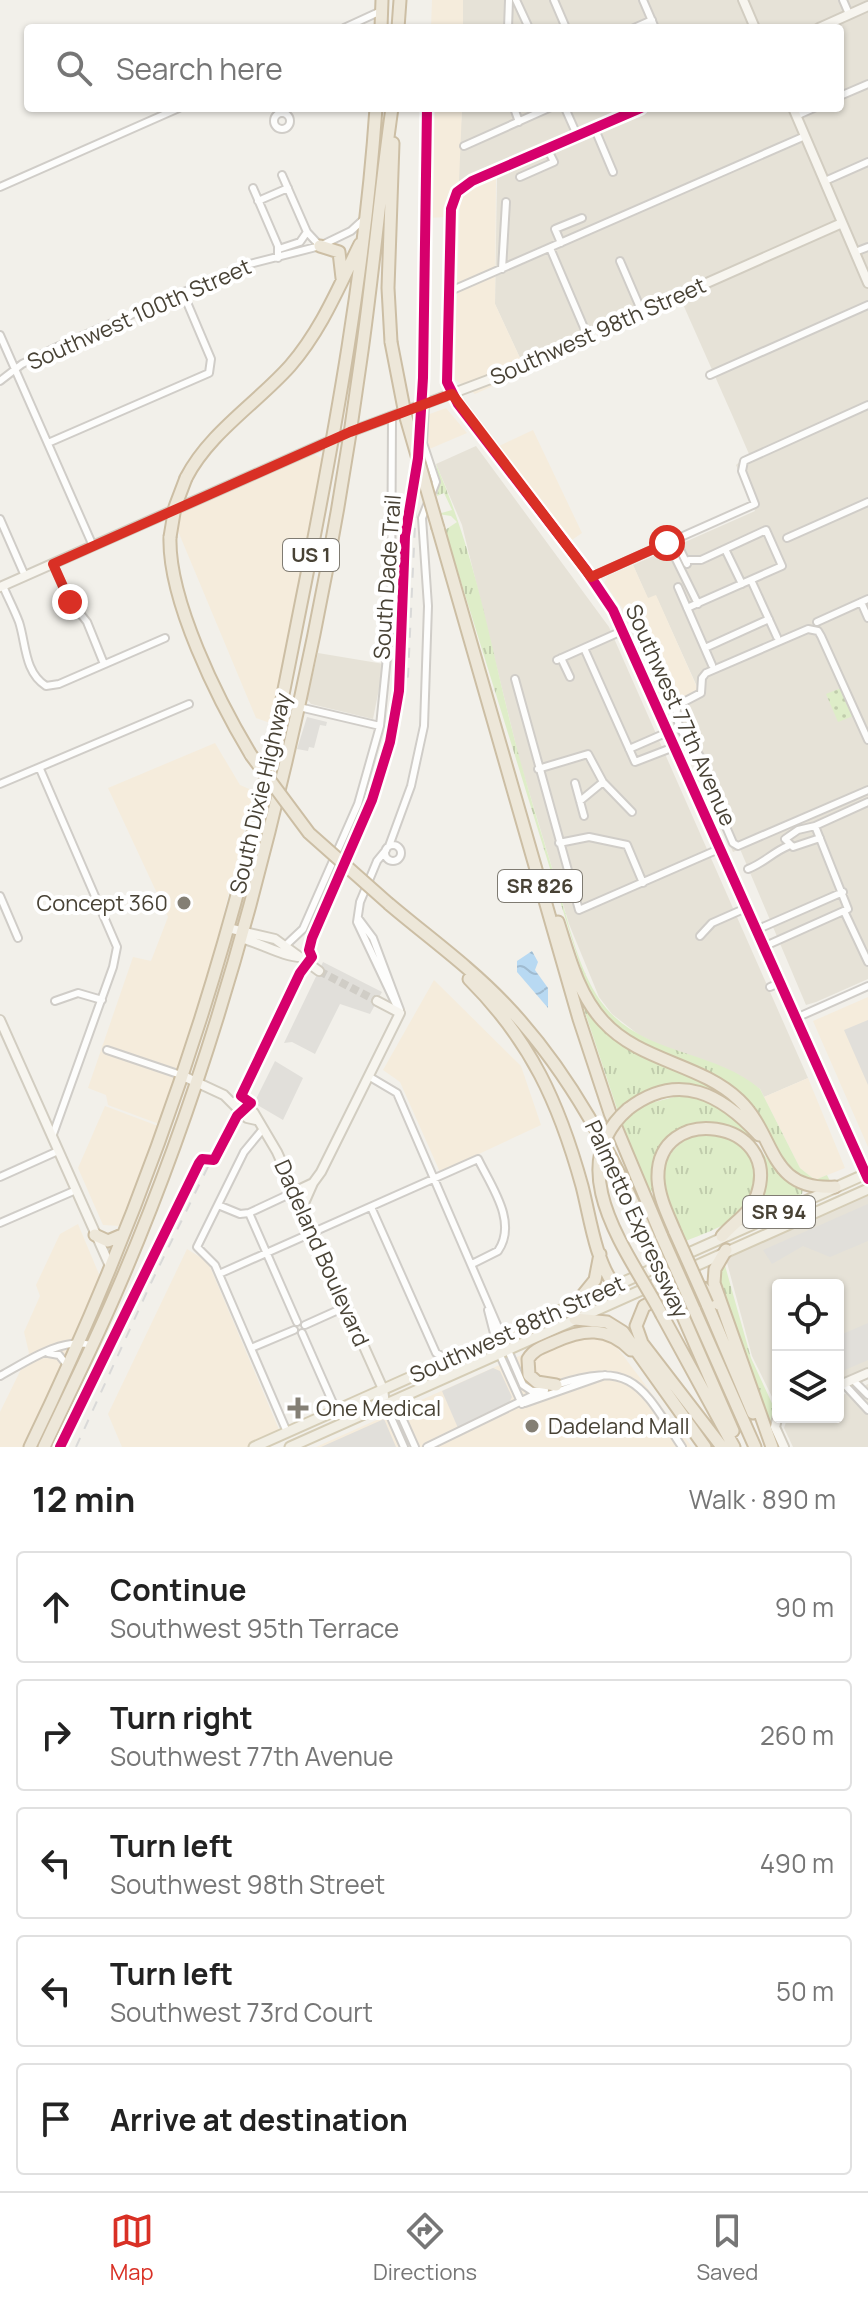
<!DOCTYPE html>
<html lang="en">
<head>
<meta charset="utf-8">
<style>
  body { margin:0; font-family:Manrope,sans-serif; background:#f2f2f2; color:#222 }
  .controls { position:absolute; right:24px; bottom:24px; display:grid; overflow:hidden; border-radius:8px; box-shadow:0 2px 6px #0004 }
  .controls button { width:72px; height:72px; display:grid; place-items:center; padding:0; border:0; border-bottom:2px solid #e0e0e0; background:#fff; color:#222; font:40px sans-serif }
  .stop { position:absolute; width:24px; height:24px; margin:-18px; border:6px solid #d93025; border-radius:50%; background:#fff }
  .stop.end { background:#d93025; border-color:#fff; box-shadow:0 2px 8px #0008 }
  .list { margin:0; padding:0; list-style:none }
  h2 { display:flex; justify-content:space-between; align-items:center; height:104px; margin:0; padding:0 32px; font-size:34px }
  h2 small { font-size:26px; font-weight:400; color:#767676 }
  .list li { display:grid; grid-template-columns:52px 1fr auto; gap:24px; align-items:center; box-sizing:border-box; height:112px; margin:0 16px 16px; padding:0 16px; border:2px solid #e0e0e0; border-radius:8px }
  .list b { display:block; font-size:30px; white-space:nowrap }
  .list p { margin:0; font-size:26px; white-space:nowrap; color:#767676 }
  .list em { font-size:26px; font-style:normal; color:#767676 }
  .icon { flex:none; width:44px; height:44px; fill:none; stroke:currentColor; stroke-width:2; stroke-linecap:round; stroke-linejoin:round }
  .map { position:relative; flex:none; width:868px; height:1447px; overflow:hidden }
  .search { position:absolute; background:#fff; box-shadow:0 2px 6px #0004; left:24px; right:24px; top:24px; height:88px; display:flex; align-items:center; gap:20px; box-sizing:border-box; padding:0 28px; border-radius:8px; color:#767676; font-size:30px }
  .sheet { height:744px; background:#fff }
  nav { display:flex; justify-content:space-around; align-items:center; box-sizing:border-box; height:112px; border-top:2px solid #e0e0e0; background:#fff; font-size:22px; color:#767676 }
  nav a { display:grid; justify-items:center; gap:4px }
  nav .on { color:#d93025 }
  .map>svg:first-child { display:block }
  .residential { fill:#e6e2d7 }
  .commercial { fill:#f5ecdc }
  .grass { fill:url(#grass-tufts) }
  .park { fill:url(#park-dots) }
  .parking { fill:#e1dfda }
  .water { fill:url(#water-waves) }
  .lines { fill:none; stroke-linecap:round; stroke-linejoin:round }
  .secondary-tunnel { stroke:#d0cdc6; stroke-width:8; stroke-dasharray:8 4; stroke-linecap:butt }
  .street-casing { stroke:#d0cdc8; stroke-width:10 }
  .secondary-casing { stroke:#d2cdc1; stroke-width:12 }
  .primary-casing { stroke:#d5cdb6; stroke-width:13 }
  .highway-casing { stroke:#ccbea4; stroke-width:15 }
  .street { stroke:#fdfdfc; stroke-width:6 }
  .secondary { stroke:#f7f5ef; stroke-width:8 }
  .primary { stroke:#f1eee4; stroke-width:9 }
  .highway { stroke:#ede7d9; stroke-width:11 }
  .rail { stroke:#d9d9d8; stroke-width:2; stroke-dasharray:10 10; stroke-linecap:butt }
  .highway-bridge-casing { stroke:#ccbea4; stroke-width:15; stroke-linecap:butt }
  .highway-bridge { stroke:#ede7d9; stroke-width:11 }
  .cycleway-casing { stroke:#fff; stroke-width:15 }
  .cycleway { stroke:#d6006c; stroke-width:10 }
  .route { stroke:#d93025; stroke-width:10 }
  .poi-dot { fill:#847f74; stroke:#fff; stroke-width:3 }
  .labels { text-anchor:middle; stroke-width:8; stroke-linejoin:round; paint-order:stroke }
  .shield { fill:#fff; stroke:#7f7b72; stroke-width:2 }
  .shield-label { font-size:20px; font-weight:bold; fill:#484235 }
  .street-label { font-size:22px; fill:#484235; stroke:#fff }
  .poi-label { font-size:22px; fill:#484235; stroke:#fff; text-anchor:start }
</style>
</head>
<body>
<div class="map">
<svg width="868" height="1447" viewBox="0 0 868 1447">
  <defs>
    <pattern id="grass-tufts" width="24" height="20" patternUnits="userSpaceOnUse" patternTransform="scale(2)"><rect width="24" height="20" fill="#deedc8"/><path d="M3 7l-1-3M5 7V3M7 7l1-3M15 17l-1-3M17 17v-4M19 17l1-3" fill="none" stroke="#c0ccac"/></pattern>
    <pattern id="park-dots" width="8" height="8" patternUnits="userSpaceOnUse" patternTransform="scale(2)"><rect width="8" height="8" fill="#deedc8"/><path d="M2 2h.1M6 6h.1" fill="none" stroke="#c0ccac" stroke-width="1.8" stroke-linecap="round"/></pattern>
    <pattern id="water-waves" width="16" height="10" patternUnits="userSpaceOnUse" patternTransform="scale(2)"><rect width="16" height="10" fill="#b8d9f2"/><path d="M0 5q4-4 8 0t8 0" fill="none" stroke="#a0bbd0"/></pattern>
  </defs>
  <rect width="100%" height="100%" fill="#f2f0ea"/>
  <path class="residential" d="M463,0H868V979L816,1002L806,1005L740,849L733,852L668,705L699,691L656,596L648,599L633,565L755,511L736,465L749,454L733,417L682,302L526,371L495,304L497,178L464,192L459,182V156L462,108H840V28H463Z
    M476,446L609,627L808,1078L764,1097L760,1089L733,1073L674,1052L639,1035L612,1014L599,997L569,924L520,762L462,525L436,464Z
    M318,653L384,664L373,719L311,704L307,699Z
    M868,1194V1370L838,1383V1285H778V1409L752,1356L726,1259Z
    M868,1384V1447H793L784,1428L787,1419L838,1417V1397Z"/>
  <path class="commercial" d="M432,0H463V28H431Z
    M429,108H462L459,182L450,195L447,217L428,218Z
    M496,174L495,304L526,371L475,394L454,379L460,203L464,192Z
    M446,408L467,433L427,450V415Z
    M533,430L582,533L569,542L497,447Z
    M314,454L326,461L273,724L256,718L178,531L182,511Z
    M633,565L648,598L656,595L699,692L668,705L623,609L604,583L608,576Z
    M215,743L240,785L254,791L210,969L159,1124L108,1105L106,1095L88,1088L133,957L151,961L168,917L108,788Z
    M434,980L521,1066L541,1125L440,1172L400,1082L383,1070Z
    M868,997V1147L813,1021Z
    M808,1078L845,1168L815,1180L800,1168L764,1097Z
    M105,1106L158,1126L121,1226L103,1225L78,1168Z
    M78,1224L101,1279L23,1447H0V1412L29,1353L24,1332L40,1296L36,1285L60,1234Z
    M187,1249L208,1262L280,1432L247,1447H122L108,1414Z
    M597,1334L616,1346L692,1447H316L526,1353Z"/>
  <path class="grass" d="M382,108L373,225L349,397L371,231Z
    M436,464C472,548 486,621 507,709C521,768 539,826 557,884C569,923 579,976 606,1008C647,1056 715,1050 760,1089L800,1168L815,1180L827,1175L830,1181C778,1192 780,1137 755,1112C746,1103 729,1096 717,1090C668,1061 618,1039 587,988L445,530L457,522L451,516L438,514L452,510L444,493L437,496L439,481Z
    M579,994C589,1007 598,1023 610,1034C642,1065 692,1073 728,1097C689,1084 652,1081 618,1112Z
    M682,1095C752,1102 753,1166 803,1189L802,1194L749,1217L763,1176L734,1130L716,1124L668,1141L655,1190L650,1192L621,1122L643,1105Z
    M701,1132C710,1133 724,1133 732,1137C763,1157 762,1194 735,1217C721,1229 701,1234 684,1242C667,1198 643,1156 701,1132Z
    M724,1262L751,1358L776,1412L772,1425L780,1447H776L718,1286L719,1271Z"/>
  <path class="park" d="M841,688L853,716L838,722L826,694Z"/>
  <path class="parking" d="M307,717L327,722L326,726L320,725L314,748L309,747L308,751L297,749Z
    M323,962L382,992L370,1014L340,1004L315,1054L292,1042L284,1043Z
    M868,1020V1085L844,1030Z
    M275,1061L303,1078L283,1120L254,1103Z
    M868,1204V1241L830,1257L803,1246L772,1264L763,1250Z
    M868,1323V1360L838,1373V1336Z
    M493,1368L500,1371L512,1397L508,1405L458,1428L442,1391Z
    M384,1419L396,1447H321Z"/>
  <path class="water" d="M532,951L538,962L535,970L548,988V1008L517,972V961Z"/>
  <g class="lines">
    <path class="secondary-tunnel" d="M319,971L377,1001"/>
    <g class="street-casing">
      <path id="street" d="M516,0L529,28
        M554,0L566,28
        M643,0L655,28
        M843,0L849,14
        M344,28L381,11
        M508,28L509,0
        M634,28L652,20
        M840,96L868,84
        M514,108L519,122
        M565,108L577,135
        M274 121a8 8 0 1 1 16 0a8 8 0 1 1-16 0Z
        M796,116L814,108
        M594,127L613,172
        M464,146L549,108
        M282,175L307,232L320,246
        M520,177L554,162L547,148
        M825,181L868,162
        M0,187L179,108
        M253,188L278,246V258
        M258,201L288,188
        M561,243L555,229L582,218
        M550,248L588,337
        M279,249L300,242L307,232
        M855,252L868,247
        M620,261L642,312
        M502,269L506,202
        M448,292L805,136
        M0,335L93,546
        M710,375L868,305
        M0,381L22,364L59,346L246,265L320,246L351,231L363,220
        M48,443L209,373L211,359L183,293
        M0,519L25,576
        M787,538L868,502
        M675,539L687,564
        M668,543L698,604
        M725,549L742,584
        M53,564L68,598L87,622L104,664
        M591,577L755,504L742,471L744,461L868,405
        M751,580L777,637
        M3,586C8,598 14,609 19,622C26,643 24,672 46,686L59,684L165,638
        M678,587L712,665
        M861,602L868,618
        M687,608L782,566L766,530L701,560H689
        M817,622L868,599
        M584,648L635,762L674,747
        M705,648L769,619
        M561,658L570,677
        M557,660L622,631
        M515,679L579,910L719,849
        M282,703L380,726
        M629,749L668,732
        M40,769L117,947L113,967L52,1137
        M538,769L588,754L603,782L632,812
        M706,773C705,749 669,733 678,705L701,693L702,678L706,673L808,629L818,631L821,636L868,740
        M688,779L703,773L712,777L711,792L733,843L738,846L868,790
        M575,783L584,816
        M0,784L189,704
        M580,801L603,782
        M815,826L798,830L785,839L793,847L820,838
        M559,843L589,837L627,845L643,883
        M385 853a8 8 0 1 1 16 0a8 8 0 1 1-16 0Z
        M389,846L411,786L424,726L428,606L422,518L436,482L423,443L425,406
        M386,850L377,861L360,902L357,922L400,1013
        M748,869C764,863 773,852 788,846
        M0,896L18,938
        M844,911L868,962
        M358,918L373,938L400,1010
        M756,930L843,892
        M700,936L712,923L746,908
        M286,945L303,929L358,804L380,726L391,617L392,416
        M763,947L848,909L815,826L868,802
        M770,987L779,983
        M55,1001L78,993L102,1000
        M796,1018L868,986
        M107,1050L181,1075
        M370,1077L397,1093L523,1385L532,1391L545,1390
        M263,1129L244,1152L197,1247L215,1265L287,1432
        M0,1177L58,1151
        M218,1205L240,1214L249,1213L297,1322
        M371,1207L436,1353L448,1359
        M249,1213L294,1192
        M0,1223L76,1190
        M219,1274L478,1159C491,1186 518,1222 498,1251L472,1264
        M488,1310L499,1353L522,1404
        M305,1325L345,1307
        M302,1333L336,1410
        M251,1348L294,1330
        M48,1353L59,1355L67,1365
        M0,1376C26,1362 61,1337 91,1345
        M853,1380L868,1395
        M844,1384L868,1410
        M556,1385C634,1359 642,1387 682,1447
        M394,1400L415,1447
        M525,1403L605,1375
        M385,1404L404,1447
        M427,1447L542,1391"/>
    </g>
    <g class="secondary-casing">
      <path id="secondary" d="M743,0L755,28
        M819,28L868,6
        M641,108L472,181L457,192L451,209L447,382L458,404L586,570L613,610L868,1179
        M793,108L868,283
        M0,587L350,432L488,380L842,223
        M228,928L275,939L319,971
        M242,933L247,940C264,945 285,957 301,957
        M0,1020L110,1266
        M181,1075L224,1095L247,1118L256,1120
        M234,1102L241,1101L254,1113L277,1152L383,1389L385,1404
        M294,1192L313,1183L321,1172L400,1013L377,1001
        M301,1210L313,1183
        M838,1386L868,1373
        M778,1415L775,1427L784,1447"/>
    </g>
    <g class="primary-casing">
      <path id="primary" d="M254,1447L868,1173
        M290,1447L868,1189"/>
    </g>
    <g class="highway-casing">
      <path id="highway" d="M381,28L382,0
        M398,28L400,0
        M320,246L339,252L342,278
        M391,342L388,288L393,143
        M186,478C209,433 257,403 290,366C322,329 339,286 360,244
        M438,528L579,1019L610,1113L662,1237
        M170,537C168,600 218,700 251,755
        M389,904C428,937 470,967 505,1004C571,1073 613,1156 651,1242
        M558,922C569,956 578,994 603,1021C640,1062 700,1063 739,1100C777,1136 767,1191 835,1187
        M469,979C531,1041 559,1103 582,1186C590,1217 595,1259 614,1285
        M628,1109C679,1070 722,1095 759,1135
        M675,1232C668,1215 659,1198 658,1179C655,1101 783,1119 757,1195C751,1213 734,1222 722,1236
        M95,1235L108,1241L122,1235
        M726,1250L715,1269L714,1283L772,1447
        M578,1301L595,1280L600,1254
        M707,1304L753,1413
        M719,1304L703,1288H681L644,1306L636,1326L642,1343L722,1447
        M694,1309L755,1447
        M682,1314L733,1431
        M662,1315L734,1447
        M575,1319L607,1322L623,1332L705,1447
        M556,1385L537,1382L529,1375L528,1359C534,1349 543,1347 554,1342C583,1329 607,1326 631,1350
        M30,1447C120,1261 193,1064 245,865C269,772 286,678 305,584C336,426 365,269 376,108
        M44,1447C68,1396 93,1346 115,1295C170,1169 214,1038 250,905C298,726 336,542 361,358C373,275 380,191 392,108"/>
    </g>
    <use href="#street" class="street"/>
    <use href="#secondary" class="secondary"/>
    <use href="#primary" class="primary"/>
    <use href="#highway" class="highway"/>
    <path class="rail" d="M76,1447L151,1283L302,975L375,808L408,676L417,482"/>
    <g class="highway-bridge-casing">
      <path id="highway-bridge" d="M391,342L405,414L438,528
        M170,537L175,507L186,478
        M251,755L309,833L389,904
        M628,1109C559,1169 630,1254 662,1315
        M675,1232L707,1304
        M662,1237L694,1309
        M651,1242L682,1314"/>
    </g>
    <use href="#highway-bridge" class="highway-bridge"/>
    <g class="cycleway-casing">
      <path id="cycleway" d="M641,108L472,181L457,192L451,209L447,382L458,404L586,570L613,610L868,1179
        M60,1447L199,1163L202,1159L214,1160L237,1116L251,1103L241,1096L300,973L312,957L309,950L312,938L372,800L390,742L399,691L405,536L418,458L423,378L427,108"/>
    </g>
    <use href="#cycleway" class="cycleway"/>
  </g>
  <g class="lines">
    <path class="route" d="M70,602L53,564L350,432L452,394L591,577L667,543"/>
  </g>
  <g class="poi-dot">
    <circle cx="184" cy="903" r="8"/>
    <path d="M294 1396h8v8h8v8h-8v8h-8v-8h-8v-8h8z"/>
    <circle cx="532" cy="1426" r="8"/>
  </g>
  <g class="labels">
    <g class="shield">
      <rect x="283" y="539" width="56" height="32" rx="6"/>
      <rect x="498" y="870" width="84" height="32" rx="6"/>
      <rect x="743" y="1196" width="72" height="32" rx="6"/>
    </g>
    <g class="shield-label">
      <text x="311" y="562">US 1</text>
      <text x="540" y="893">SR 826</text>
      <text x="779" y="1219">SR 94</text>
    </g>
    <g class="street-label">
      <text transform="translate(139 314) rotate(-24)" y="8">Southwest 100th Street</text>
      <text transform="translate(598 331) rotate(-24)" y="8">Southwest 98th Street</text>
      <text transform="translate(387 577) rotate(-86)" y="8">South Dade Trail</text>
      <text transform="translate(681 715) rotate(66)" y="8">Southwest 77th Avenue</text>
      <text transform="translate(260 793) rotate(-77)" y="8">South Dixie Highway</text>
      <text transform="translate(637 1219) rotate(65)" y="8">Palmetto Expressway</text>
      <text transform="translate(322 1253) rotate(66)" y="8">Dadeland Boulevard</text>
      <text transform="translate(517 1329) rotate(-24)" y="8">Southwest 88th Street</text>
    </g>
    <g class="poi-label">
      <text x="168" y="911" text-anchor="end">Concept 360</text>
      <text x="316" y="1416">One Medical</text>
      <text x="548" y="1434">Dadeland Mall</text>
    </g>
  </g>
</svg>
<div class="controls">
<button><svg class="icon" aria-label="locate" viewBox="0 0 24 24"><circle cx="12" cy="12" r="6"/><path d="M12 2v4M12 18v4M2 12h4M18 12h4"/></svg></button>
<button><svg class="icon" aria-label="layers" viewBox="0 0 24 24"><path d="M12 4l9 5-9 5-9-5zM3 14l9 5 9-5"/></svg></button>
</div>
<div class="stop" style="left:667px;top:543px"></div>
<div class="stop end" style="left:70px;top:602px"></div>
<div class="search"><svg class="icon" aria-label="search" viewBox="0 0 24 24"><circle cx="10" cy="10" r="6"/><path d="M15 15l6 6"/></svg>Search here</div>
</div>
<section class="sheet">
<h2>12 min<small>Walk · 890 m</small></h2>
<ul class="list">
<li><svg class="icon" aria-label="ahead" viewBox="0 0 24 24"><path d="M12 20V5M6 11l6-6 6 6"/></svg><div><b>Continue</b><p>Southwest 95th Terrace</p></div><em>90 m</em></li>
<li><svg class="icon" aria-label="right" viewBox="0 0 24 24"><path d="M7 20v-9h11M14 6l5 5-5 5"/></svg><div><b>Turn right</b><p>Southwest 77th Avenue</p></div><em>260 m</em></li>
<li><svg class="icon" aria-label="left" viewBox="0 0 24 24"><path d="M17 20v-9H6M10 6l-5 5 5 5"/></svg><div><b>Turn left</b><p>Southwest 98th Street</p></div><em>490 m</em></li>
<li><svg class="icon" aria-label="left" viewBox="0 0 24 24"><path d="M17 20v-9H6M10 6l-5 5 5 5"/></svg><div><b>Turn left</b><p>Southwest 73rd Court</p></div><em>50 m</em></li>
<li><svg class="icon" aria-label="arrive" viewBox="0 0 24 24"><path d="M6 21V4h12l-3 4 3 4H6"/></svg><div><b>Arrive at destination</b></div></li>
</ul>
</section>
<nav>
<a class="on"><svg class="icon" aria-label="map" viewBox="0 0 24 24"><path d="M3 6l6-2 6 2 6-2v14l-6 2-6-2-6 2zM9 4v14M15 6v14"/></svg>Map</a>
<a><svg class="icon" aria-label="directions" viewBox="0 0 24 24"><path d="M12 3l9 9-9 9-9-9zM9 14v-3h6M13 9l2 2-2 2"/></svg>Directions</a>
<a><svg class="icon" aria-label="saved" viewBox="0 0 24 24"><path d="M7 4h10v16l-5-4-5 4z"/></svg>Saved</a>
</nav>
</body>
</html>
